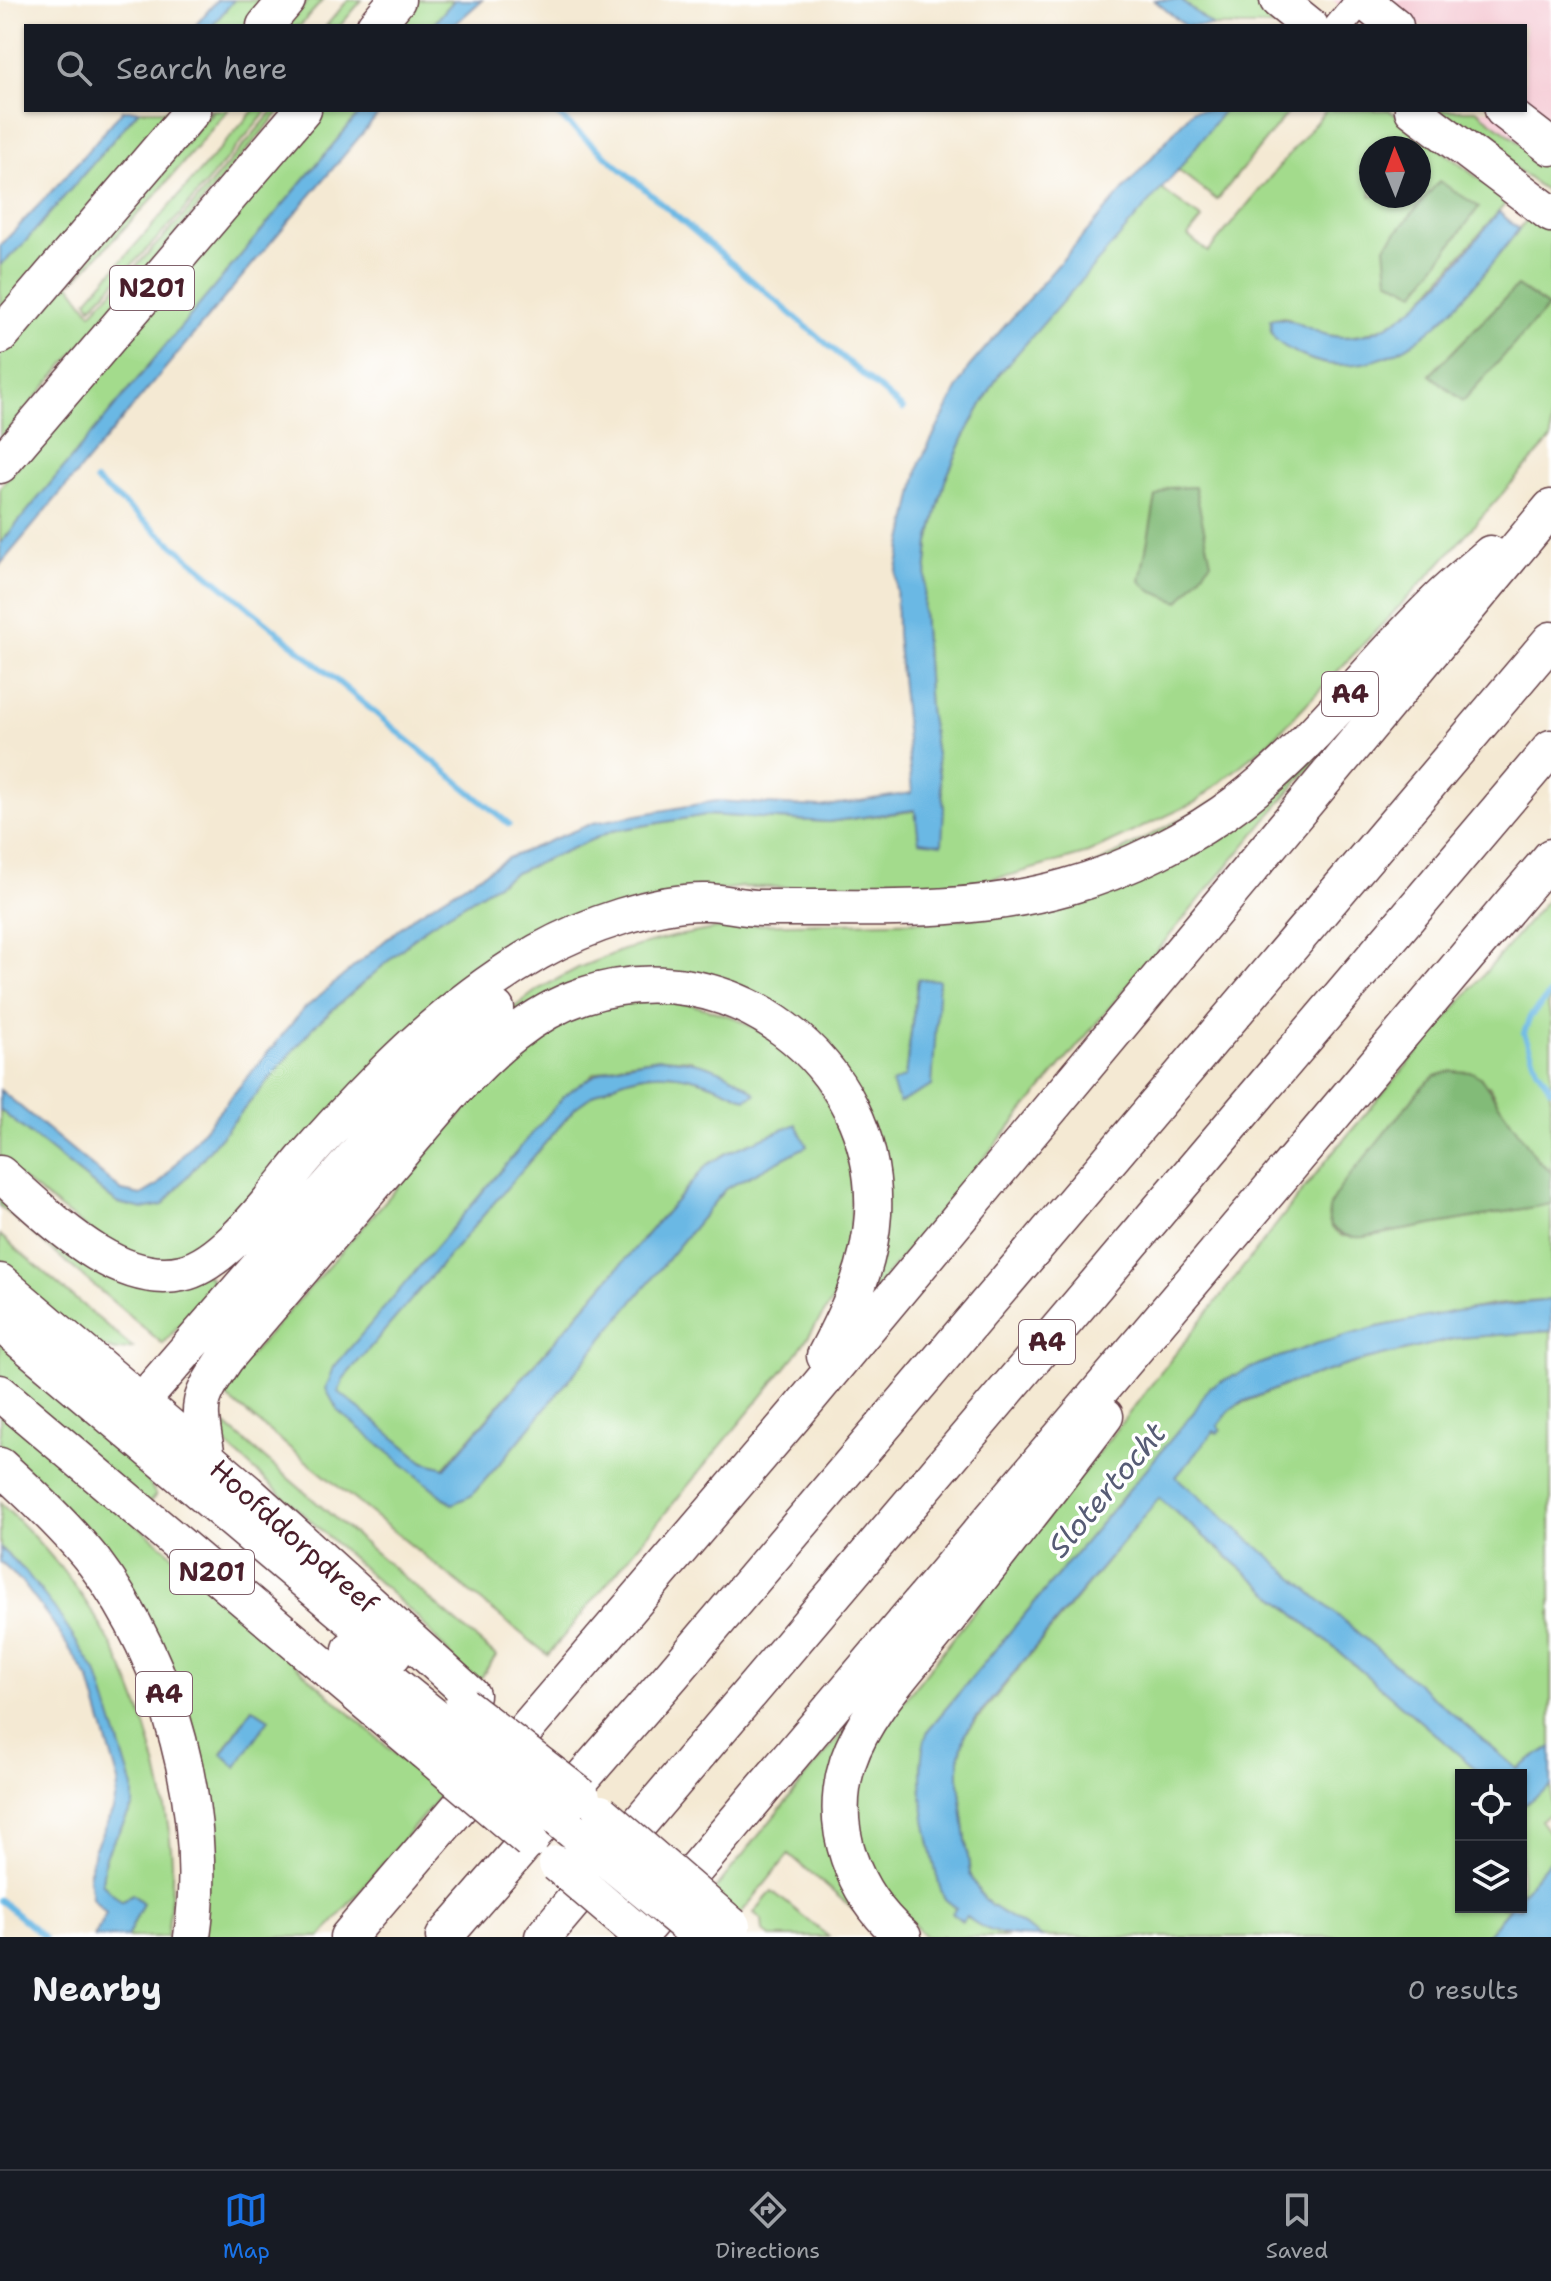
<!DOCTYPE html>
<html lang="en">
<head>
<meta charset="utf-8">
<style>
  body { margin:0; font-family:"Shantell Sans",sans-serif; background:#242831; color:#f1f3f6 }
  .controls { position:absolute; right:24px; bottom:24px; display:grid; overflow:hidden; border-radius:0px; box-shadow:0 2px 6px #0004 }
  .controls button { width:72px; height:72px; display:grid; place-items:center; padding:0; border:0; border-bottom:2px solid #363941; background:#171b24; color:#f1f3f6; font:40px sans-serif }
  .compass { position:absolute; left:1359px; top:136px; width:72px; height:72px; border-radius:50%; background:#171b24; box-shadow:0 2px 6px #0004; rotate:359deg }
  .list { margin:0; padding:0; list-style:none }
  h2 { display:flex; justify-content:space-between; align-items:center; height:104px; margin:0; padding:0 32px; font-size:34px }
  h2 small { font-size:26px; font-weight:400; color:#9ea1a6 }
  .icon { flex:none; width:44px; height:44px; fill:none; stroke:currentColor; stroke-width:2; stroke-linecap:round; stroke-linejoin:round }
  .map { position:relative; flex:none; width:1551px; height:1937px; overflow:hidden }
  .search { position:absolute; background:#171b24; box-shadow:0 2px 6px #0004; left:24px; right:24px; top:24px; height:88px; display:flex; align-items:center; gap:20px; box-sizing:border-box; padding:0 28px; border-radius:0px; color:#9ea1a6; font-size:30px }
  .sheet { height:232px; background:#171b24 }
  nav { display:flex; justify-content:space-around; align-items:center; box-sizing:border-box; height:112px; border-top:2px solid #363941; background:#171b24; font-size:22px; color:#9ea1a6 }
  nav a { display:grid; justify-items:center; gap:4px }
  nav .on { color:#1a73e8 }
  .map>svg:first-child { display:block }
  .built { fill:#f6cfd8 }
  .green { fill:#a3db8c; stroke:#767d5c; stroke-width:2; fill-rule:evenodd }
  .forest { fill:#82bb78; stroke:#666d52; stroke-width:2 }
  .water { fill:#6ab8e4; stroke:#5a6c88; stroke-width:2 }
  .lines { fill:none; stroke-linecap:round; stroke-linejoin:round }
  .stream { stroke:#6ab8e4; stroke-width:6 }
  .secondary-casing { stroke:#643d44; stroke-width:31 }
  .highway-casing { stroke:#643d44; stroke-width:39 }
  .secondary { stroke:#fff; stroke-width:28 }
  .highway { stroke:#fff; stroke-width:36 }
  .highway-bridge-casing { stroke:#643d44; stroke-width:39; stroke-linecap:butt }
  .highway-bridge { stroke:#fff; stroke-width:36 }
  .labels { text-anchor:middle; stroke-width:7; stroke-linejoin:round; paint-order:stroke }
  .shield { fill:#fff; stroke:#80626b; stroke-width:2 }
  .shield-label { font-size:26px; font-weight:bold; fill:#4a1f2b }
  .street-label { font-size:28px; fill:#4a1f2b; stroke:#fff }
  .water-label { font-size:30px; font-style:italic; fill:#575c75; stroke:#fff }
</style>
</head>
<body>
<div class="map">
<svg width="1551" height="1937" viewBox="0 0 1551 1937">
  <rect width="100%" height="100%" fill="#fff"/>
  <filter id="ink" filterUnits="userSpaceOnUse"><feTurbulence type="fractalNoise" baseFrequency=".0125" numOctaves="2"/><feDisplacementMap in="SourceGraphic" scale="16" xChannelSelector="R" yChannelSelector="G"/><feConvolveMatrix kernelMatrix="1 2 1 2 8 2 1 2 1" color-interpolation-filters="sRGB"/></filter>
  <filter id="wash" filterUnits="userSpaceOnUse"><feTurbulence type="fractalNoise" baseFrequency=".006" numOctaves="4" result="noise"/><feDisplacementMap in="SourceGraphic" scale="32" xChannelSelector="R" yChannelSelector="G"/><feGaussianBlur stdDeviation="1.8" result="paint"/><feColorMatrix in="noise" values="0 0 0 0 0 0 0 0 0 0 0 0 0 0 0 0 0 1.4 0 .05"/><feComposite in="paint" operator="in"/></filter>
  <g filter="url(#wash)">
    <rect width="100%" height="100%" fill="#f4e9d3"/>
    <path class="built" d="M1333,0H1551V175L1462,110H1525V26H1363Z"/>
    <path class="green" d="M234,0H273L251,26H212Z
      M309,0H323L300,26H287Z
      M348,0H362L340,26H326Z
      M413,0H454L432,26H391Z
      M1181,0H1251L1285,26H1213Z
      M139,110H179L0,319V265L19,249Z
      M206,110H211L66,279L91,313L180,220L274,110H281L0,440V352Z
      M214,110H228L155,196L73,282L70,278Z
      M254,110H268L178,217L91,307L87,300Z
      M320,110H362L0,544V487Z
      M1224,110H1290L1217,200L1178,170Z
      M1326,110H1389L1508,201L1417,306L1387,326L1362,335L1343,337L1321,334L1284,317L1273,318L1271,332C1284,349 1309,362 1330,364C1419,373 1479,278 1529,217L1551,232V439L1435,569L1272,740L1196,802L1088,853L1011,875L944,888L742,887L639,902L565,928L205,1247L164,1262L121,1254L0,1163V1110L117,1203L163,1205L314,1026L428,926L515,873L612,831L706,815L828,822L944,807L929,710L923,610L929,542L945,481L963,439L999,374L1160,188L1202,219L1188,236L1208,252ZM1371,148H1419V196H1371ZM1517,286L1547,306L1463,401L1430,375Z
      M1437,110H1476L1551,166V195Z
      M1311,749L1320,755L866,1300L879,1163L766,1007L591,987L490,1026L537,990L578,968L623,950L672,937L736,925L939,921L1002,915ZM918,979L932,1085L892,1084L905,1077Z
      M1551,895V1000L1548,1004L1551,1022V1172C1525,1149 1505,1117 1489,1086L1424,1085L1332,1202V1228L1342,1236L1364,1237L1551,1204V1300L1492,1305L1377,1327L1260,1364L1198,1407L928,1730L921,1766L929,1833L942,1894L956,1908L953,1913L962,1921L966,1916C978,1926 992,1929 1005,1937H926L883,1894L857,1830L859,1778L879,1733L1330,1156Z
      M654,1001L690,1004L736,1018L773,1038L811,1075L839,1121L851,1166V1238L835,1297L795,1356L548,1655L219,1391L507,1062L532,1039L576,1017L610,1004ZM660,1058L691,1060L746,1099C681,1067 637,1061 576,1107L343,1379L338,1392L424,1462L444,1468L707,1165L729,1152L795,1125L806,1146L725,1189L513,1448L471,1496L338,1411L334,1367L593,1074L626,1063Z
      M0,1181L80,1249L206,1274L216,1283L163,1344L0,1206Z
      M0,1235L133,1348L116,1351L88,1343L0,1268Z
      M1551,1331V1747L1517,1769L1175,1478L1214,1430L1221,1429L1218,1426L1233,1407L1293,1382L1357,1362L1458,1338Z
      M0,1337L140,1455L145,1475L156,1495L148,1504L0,1379Z
      M0,1408L167,1550L441,1795L321,1937H202L185,1723L0,1452ZM252,1708L269,1719L235,1766L222,1753Z
      M212,1413L496,1656L476,1685L417,1617L220,1439Z
      M1159,1498L1483,1775H1461V1907H1510L1485,1937H1042L990,1905L979,1892L970,1874L959,1782V1759L965,1734Z
      M0,1503C89,1586 138,1672 162,1791C167,1818 173,1849 172,1876C172,1896 169,1917 167,1937H127L143,1903L132,1894L122,1902L102,1884L105,1856L133,1806L98,1675L25,1571L0,1548Z
      M846,1728L858,1905L855,1911L789,1854L722,1937H676Z
      M1551,1786V1813L1540,1820L1551,1835V1859L1521,1894V1807Z
      M772,1891L829,1937H770L763,1931L762,1920L754,1913Z"/>
    <path class="forest" d="M1439,181L1479,207L1415,293L1388,279L1385,246Z
      M1517,286L1548,307L1463,401L1430,375Z
      M1195,487L1211,562L1179,602L1151,591L1140,581L1156,497L1168,488Z
      M1452,1071L1472,1072L1480,1077L1538,1160L1551,1172V1204L1364,1237C1342,1239 1321,1228 1331,1203C1337,1190 1348,1178 1357,1167C1379,1140 1401,1112 1424,1085L1435,1076Z"/>
    <path class="water" d="M217,0H234L212,26H195Z
      M454,0H482L453,26H432Z
      M1154,0H1181L1213,26H1185Z
      M123,110H139L19,249L0,265V246L65,177Z
      M362,110H382L0,565V544Z
      M1193,110H1224L1178,170L999,374L963,439L945,481L929,542L923,610L929,709L944,807L942,844L919,841L915,810L828,822L706,815L612,831L515,873L428,926L314,1026L163,1205L143,1209L117,1203L0,1110V1090L122,1191L141,1195L158,1185L303,1010L414,916L508,858L593,823L716,801L820,807L912,793L897,634L896,574L920,462L968,368Z
      M1499,212L1519,229C1469,290 1418,374 1328,364C1314,362 1274,347 1271,331C1270,327 1272,323 1270,320C1289,313 1311,333 1332,336C1402,348 1459,258 1499,212Z
      M918,979L939,980L932,1086L899,1103L892,1083L905,1077Z
      M660,1058C696,1060 729,1068 756,1094L746,1099C681,1067 636,1061 576,1107L343,1379L339,1392L424,1462L445,1468L707,1165L729,1152L796,1124L807,1146L725,1189L513,1448L471,1496L452,1504L338,1411L326,1389L334,1367L564,1096C600,1068 615,1065 660,1058Z
      M1551,1300V1331L1458,1338L1357,1362L1293,1382L1238,1404L1231,1409L1218,1426L1221,1430L1217,1433L1214,1431L1176,1477L1517,1769L1551,1747V1786L1521,1807V1775H1483L1159,1498L977,1717L965,1734L959,1759V1782L970,1874L979,1892L990,1905L1042,1937C1014,1937 989,1936 966,1916L962,1921L952,1913L956,1908L945,1899L940,1888C929,1844 911,1773 928,1730L1194,1412L1209,1387L1260,1364L1319,1343L1378,1327L1456,1311Z
      M0,1548L25,1571L55,1609L98,1675L133,1787V1806L105,1856L102,1883L122,1902L132,1894L143,1903L127,1937H94L106,1913L92,1898L89,1877L94,1850L113,1810L119,1782L90,1681L53,1623L22,1582L0,1562Z
      M252,1708L269,1719L236,1767L222,1754Z
      M1551,1859V1937H1485L1510,1907H1521V1894Z"/>
    <g class="lines">
      <path class="stream" d="M552,110L903,409
        M96,481L509,824
        M1551,993L1530,1017L1524,1033L1537,1068L1551,1089
        M0,1900L44,1937"/>
    </g>
  </g>
  <g filter="url(#ink)">
    <g class="lines">
      <g class="secondary-casing">
        <path id="secondary" d="M1339,26L1361,0"/>
      </g>
      <g class="highway-casing">
        <path id="highway" d="M1278,0L1310,26
          M1363,0L1395,26
          M265,26L287,0
          M375,26L397,0
          M1413,110L1551,214
          M1503,110L1551,147
          M0,336L193,110
          M0,465L303,110
          M0,1174C47,1214 115,1288 182,1273C226,1264 275,1193 304,1159C328,1131 352,1105 377,1080C424,1032 480,985 538,952C584,926 657,900 709,902C727,903 744,908 762,908C863,907 968,915 1066,887C1125,871 1193,837 1241,800C1315,743 1370,666 1436,602C1453,585 1472,570 1490,554
          M0,1282L247,1492L471,1695
          M0,1323L393,1655
          M0,1393L424,1751
          M142,1401L420,1081L459,1040L496,1009
          M207,1457C198,1403 195,1404 226,1358L456,1088C492,1050 531,1013 582,996C727,947 880,1061 873,1214C870,1267 849,1310 825,1356
          M0,1466C32,1495 66,1527 94,1562C170,1661 210,1814 192,1937
          M351,1649L446,1726
          M348,1937L793,1417L1551,508
          M444,1937L672,1675L1551,640
          M543,1937L1551,748
          M638,1937L1551,857
          M903,1937C853,1893 827,1828 848,1762C864,1714 905,1672 937,1632C993,1561 1050,1490 1105,1416"/>
      </g>
      <use href="#secondary" class="secondary"/>
      <use href="#highway" class="highway"/>
      <g class="highway-bridge-casing">
        <path id="highway-bridge" d="M463,1705L582,1797
          M446,1726L701,1937
          M424,1751L530,1841
          M601,1813L732,1926
          M557,1864L643,1937"/>
      </g>
      <use href="#highway-bridge" class="highway-bridge"/>
    </g>
  </g>
  <g class="labels">
    <g class="shield">
      <rect x="110" y="266" width="84" height="44" rx="6"/>
      <rect x="1322" y="672" width="56" height="44" rx="6"/>
      <rect x="1019" y="1320" width="56" height="44" rx="6"/>
      <rect x="170" y="1550" width="84" height="44" rx="6"/>
      <rect x="136" y="1672" width="56" height="44" rx="6"/>
    </g>
    <g class="shield-label">
      <text x="152" y="297">N201</text>
      <text x="1350" y="703">A4</text>
      <text x="1047" y="1351">A4</text>
      <text x="212" y="1581">N201</text>
      <text x="164" y="1703">A4</text>
    </g>
    <g class="street-label">
      <text transform="translate(294 1536) rotate(42)" y="10">Hoofddorpdreef</text>
    </g>
    <g class="water-label">
      <text transform="translate(1107 1490) rotate(-50)" y="10">Slotertocht</text>
    </g>
  </g>
</svg>
<div class="controls">
<button><svg class="icon" aria-label="locate" viewBox="0 0 24 24"><circle cx="12" cy="12" r="6"/><path d="M12 2v4M12 18v4M2 12h4M18 12h4"/></svg></button>
<button><svg class="icon" aria-label="layers" viewBox="0 0 24 24"><path d="M12 4l9 5-9 5-9-5zM3 14l9 5 9-5"/></svg></button>
</div>
<svg class="compass" viewBox="-18 -18 36 36"><path d="M0-13l5 13h-10z" fill="#e53935"/><path d="M0 13l5-13h-10z" fill="#9ea1a6"/></svg>
<div class="search"><svg class="icon" aria-label="search" viewBox="0 0 24 24"><circle cx="10" cy="10" r="6"/><path d="M15 15l6 6"/></svg>Search here</div>
</div>
<section class="sheet">
<h2>Nearby<small>0 results</small></h2>
<ul class="list">
</ul>
</section>
<nav>
<a class="on"><svg class="icon" aria-label="map" viewBox="0 0 24 24"><path d="M3 6l6-2 6 2 6-2v14l-6 2-6-2-6 2zM9 4v14M15 6v14"/></svg>Map</a>
<a><svg class="icon" aria-label="directions" viewBox="0 0 24 24"><path d="M12 3l9 9-9 9-9-9zM9 14v-3h6M13 9l2 2-2 2"/></svg>Directions</a>
<a><svg class="icon" aria-label="saved" viewBox="0 0 24 24"><path d="M7 4h10v16l-5-4-5 4z"/></svg>Saved</a>
</nav>
</body>
</html>
